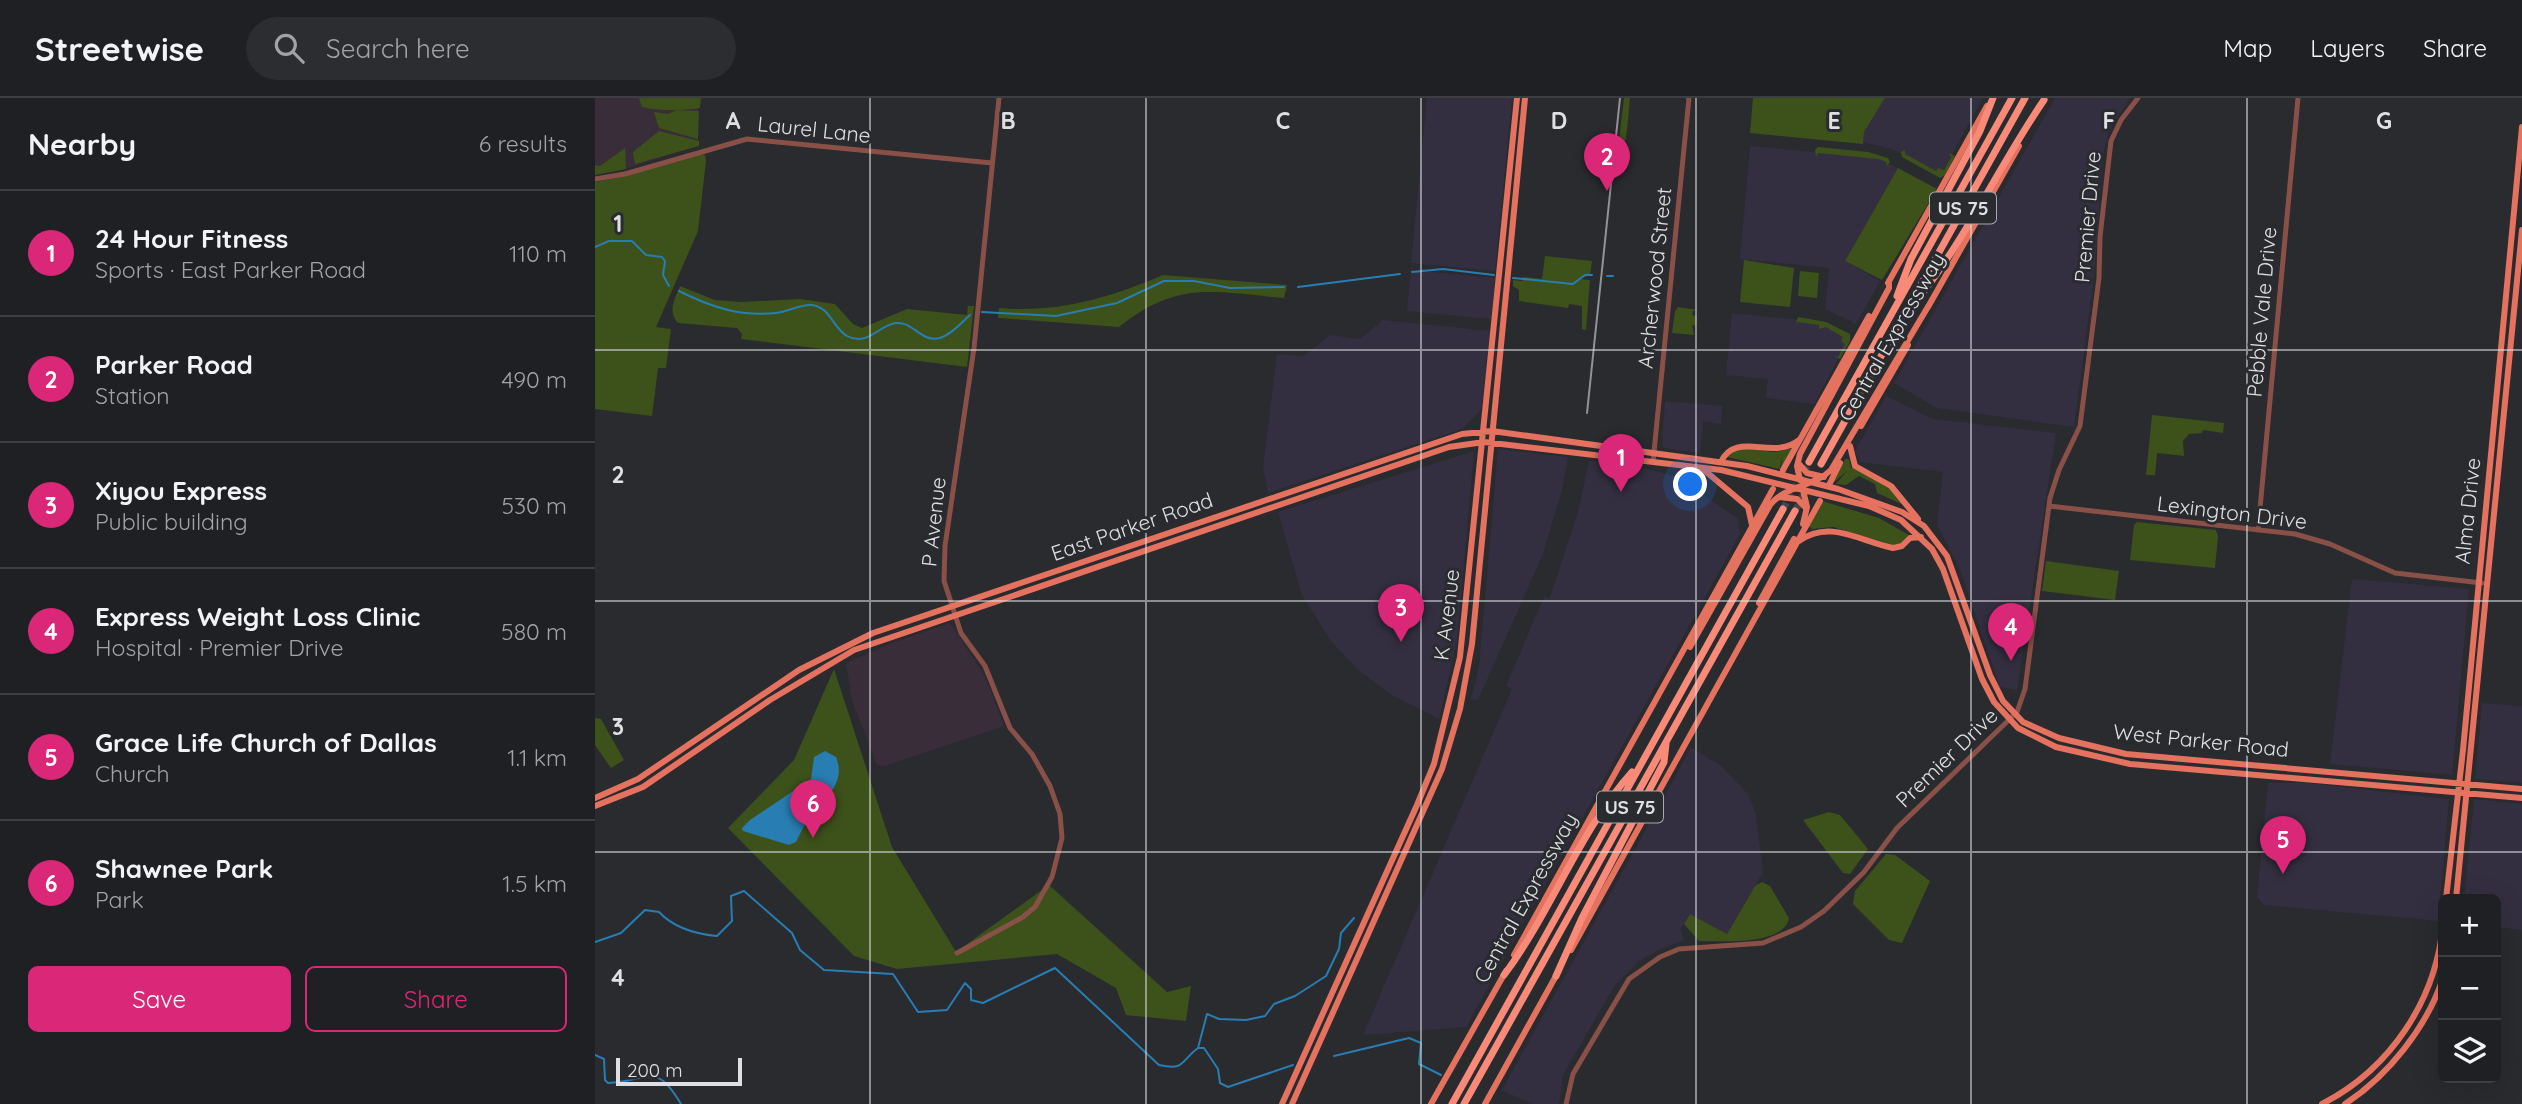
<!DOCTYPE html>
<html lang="en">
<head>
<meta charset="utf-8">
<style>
  body { margin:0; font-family:Quicksand,sans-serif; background:#2c2d30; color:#f1f3f6 }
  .controls { position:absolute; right:21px; bottom:21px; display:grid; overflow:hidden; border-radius:10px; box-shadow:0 7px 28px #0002 }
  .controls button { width:63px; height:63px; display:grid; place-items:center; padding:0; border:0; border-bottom:2px solid #3c3e41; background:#1f2023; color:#f1f3f6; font:35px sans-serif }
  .scale { position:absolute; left:21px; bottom:18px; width:126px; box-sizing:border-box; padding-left:7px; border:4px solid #dfe0e3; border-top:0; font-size:19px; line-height:24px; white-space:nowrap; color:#dfe0e3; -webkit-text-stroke:5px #292b2f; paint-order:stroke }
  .you { position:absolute; left:1096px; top:387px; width:24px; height:24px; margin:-18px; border:5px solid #fff; border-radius:50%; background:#1a73e8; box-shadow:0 0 0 10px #1a73e833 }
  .badge { display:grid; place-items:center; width:46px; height:46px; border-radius:50%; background:#db2777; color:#fff; font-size:23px; font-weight:700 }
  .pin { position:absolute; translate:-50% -58px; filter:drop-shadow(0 2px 4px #0008) }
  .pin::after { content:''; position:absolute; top:37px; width:24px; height:21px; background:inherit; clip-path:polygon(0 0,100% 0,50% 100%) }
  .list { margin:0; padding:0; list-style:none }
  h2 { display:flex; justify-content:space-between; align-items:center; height:91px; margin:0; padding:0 28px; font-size:30px }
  h2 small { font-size:23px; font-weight:400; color:#a1a3a6 }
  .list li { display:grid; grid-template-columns:46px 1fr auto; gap:21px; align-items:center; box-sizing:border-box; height:126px; padding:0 28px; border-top:2px solid #3c3e41 }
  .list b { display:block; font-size:26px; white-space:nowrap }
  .list p { margin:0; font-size:23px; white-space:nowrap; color:#a1a3a6 }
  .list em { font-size:23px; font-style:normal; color:#a1a3a6 }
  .actions { display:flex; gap:14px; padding:21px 28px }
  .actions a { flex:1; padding:16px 0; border:2px solid #db2777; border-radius:10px; text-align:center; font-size:24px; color:#db2777 }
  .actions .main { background:#db2777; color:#fff }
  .icon { flex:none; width:38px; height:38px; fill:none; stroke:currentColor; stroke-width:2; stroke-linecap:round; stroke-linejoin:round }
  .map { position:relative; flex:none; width:1927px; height:1006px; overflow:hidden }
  header { display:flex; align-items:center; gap:42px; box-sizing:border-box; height:98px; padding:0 35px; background:#1f2023; border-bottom:2px solid #3c3e41 }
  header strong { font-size:33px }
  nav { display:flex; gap:38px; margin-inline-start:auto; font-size:24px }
  .search { width:490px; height:63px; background:#2c2d30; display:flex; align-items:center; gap:18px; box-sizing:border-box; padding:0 24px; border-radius:38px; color:#a1a3a6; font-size:26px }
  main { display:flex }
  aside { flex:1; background:#1f2023 }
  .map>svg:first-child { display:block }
  .commercial { fill:#332f40 }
  .education { fill:#3a2d3a }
  .green { fill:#3d511b }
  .water { fill:#287db2 }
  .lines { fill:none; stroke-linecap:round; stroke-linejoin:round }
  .stream { stroke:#287db2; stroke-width:2 }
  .highway-tunnel { stroke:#44464a; stroke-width:7; stroke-dasharray:7 3.5; stroke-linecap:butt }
  .minor { stroke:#895047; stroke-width:5 }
  .major { stroke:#e5715f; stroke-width:6 }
  .highway { stroke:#fa8a78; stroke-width:7 }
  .tram { stroke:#929396; stroke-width:2 }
  .grid { fill:none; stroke:#dfe0e3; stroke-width:2; stroke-opacity:0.55 }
  .labels { text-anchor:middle; stroke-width:6; stroke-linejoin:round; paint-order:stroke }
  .shield { fill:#292b2f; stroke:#a8aaad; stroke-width:2 }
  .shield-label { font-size:19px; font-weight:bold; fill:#dfe0e3 }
  .street-label { font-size:21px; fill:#dfe0e3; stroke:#292b2f }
  .grid-label { font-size:23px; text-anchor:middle; font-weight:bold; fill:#dfe0e3; stroke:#292b2f; stroke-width:6; stroke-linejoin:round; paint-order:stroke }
</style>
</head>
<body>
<header>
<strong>Streetwise</strong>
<div class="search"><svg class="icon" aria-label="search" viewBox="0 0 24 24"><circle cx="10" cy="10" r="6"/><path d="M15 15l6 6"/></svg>Search here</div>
<nav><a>Map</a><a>Layers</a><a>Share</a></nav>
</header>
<main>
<aside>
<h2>Nearby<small>6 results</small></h2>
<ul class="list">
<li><span class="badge">1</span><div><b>24 Hour Fitness</b><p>Sports · East Parker Road</p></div><em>110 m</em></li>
<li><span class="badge">2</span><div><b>Parker Road</b><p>Station</p></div><em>490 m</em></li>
<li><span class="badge">3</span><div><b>Xiyou Express</b><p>Public building</p></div><em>530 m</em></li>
<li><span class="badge">4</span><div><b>Express Weight Loss Clinic</b><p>Hospital · Premier Drive</p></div><em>580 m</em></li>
<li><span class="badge">5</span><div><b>Grace Life Church of Dallas</b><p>Church</p></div><em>1.1 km</em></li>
<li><span class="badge">6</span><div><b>Shawnee Park</b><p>Park</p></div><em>1.5 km</em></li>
</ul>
<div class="actions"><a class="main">Save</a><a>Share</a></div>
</aside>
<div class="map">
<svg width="1927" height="1006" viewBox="0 0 1927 1006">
  <rect width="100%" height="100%" fill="#292b2f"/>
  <path class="commercial" d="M832,0H917L900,173L816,165Z
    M1290,0H1388L1346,76L1297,51L1268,44L1269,34Z
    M1460,0H1535L1514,33L1508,56L1499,178L1479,329L1342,310L1299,285Z
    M1155,48L1281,60L1303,70L1250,163L1285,183L1261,226L1230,211L1234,170L1145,161Z
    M816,172L900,180L896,221L812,213Z
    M1137,215L1224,224L1254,240L1219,306L1171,300L1173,281L1131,277Z
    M788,222L895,233L886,312L867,331L673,395L668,369L682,256L709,258L735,237L765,241Z
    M1291,298L1338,321L1461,335L1422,592L1405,589L1364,469L1342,427L1348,374L1265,364L1260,353Z
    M1070,303L1127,308L1126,326L1108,324L1105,355L1069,350L1067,346Z
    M903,351L973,359L968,388L948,456L883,602L876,601L884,568Z
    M879,353L862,542L844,621L795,596L762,571L736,543L707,497L683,414Z
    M994,363L1030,365L1109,386L1110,398L1143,421L1145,436L871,929L768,937L917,591L911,588L949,499L955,500L983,414Z
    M1757,481L1874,491L1857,677L1735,666Z
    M1887,605L1927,608V685L1880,681Z
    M1096,650L1125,667L1153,696L1161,716L1168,774L1132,836L1095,816L1085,832L1089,842L1061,853L1042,865L1020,887L968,977L964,1006H937L907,992Z
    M1673,685H1712L1854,701L1843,823L1669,807L1662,799Z
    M1879,701L1927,706V832L1901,829V801H1869Z"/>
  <path class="education" d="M0,0H104L102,35L104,47L30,71L0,77Z
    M355,525L390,578L409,628L289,668L282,667L257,602L251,565L297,545Z"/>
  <path class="green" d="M44,0H106L105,10C86,13 65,13 47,9Z
    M1029,0H1035C1033,18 1032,57 1021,67Z
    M1158,0H1290L1269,34L1268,46L1155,35Z
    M82,12L104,13L103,41L64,30L59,14L73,16Z
    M64,33L104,43V48L40,66L38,54Z
    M1223,49L1273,54L1293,60L1295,64L1292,68L1291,64L1283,61L1223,55L1221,59L1220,52Z
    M30,50L31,71L0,77V67L5,68Z
    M1310,52V56L1341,73L1343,70L1349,72L1356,59L1354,55L1360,58L1350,77L1345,80L1307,59L1306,54Z
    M105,55L110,57L111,63L103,133L61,229L76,231L71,270H63L57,318L0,311V84L27,79Z
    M1303,70L1342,91L1287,182L1250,163Z
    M950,158L997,163L995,177L985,181L995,182L991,232L987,231V208L974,206L973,210L924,203V192L918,188V182L927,183L928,179L947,181Z
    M1149,162L1199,170L1195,209L1145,204Z
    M1205,173L1224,175L1222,200L1203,198Z
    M568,177L692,187L689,200C619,194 583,182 524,229L403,220L404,210C464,215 514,200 568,177Z
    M85,188L120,202L146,204L205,201L240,206L258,226L267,230L312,211L372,217L373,208H379L372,269L146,241L147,236L142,230L83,225C72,213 80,201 85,188Z
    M1083,209L1103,212L1098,213L1097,217L1102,218L1101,228L1097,227L1099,237L1077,235L1080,213Z
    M1203,219L1231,224L1255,236V243L1245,261L1239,258L1243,259L1250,246L1246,243L1248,239L1231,229L1224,231V227L1202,224L1200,228Z
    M1557,317L1629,325L1628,335L1608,332L1607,335L1594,336L1588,343L1589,358L1562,355L1560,377H1551Z
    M1143,350L1179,354L1195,351L1197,353L1186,372L1187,357L1185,371L1132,359L1134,354Z
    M1250,361H1254L1256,370L1258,369L1293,388L1309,407L1282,395L1280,386L1264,378L1251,387L1241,386L1252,373L1238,385Z
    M1227,403L1284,420L1314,437L1306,445L1298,447L1238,429L1217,431L1214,428Z
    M1542,424L1621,432L1623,438L1620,470L1535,462L1539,427Z
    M1451,463L1524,473L1520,502L1447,493Z
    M239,571L297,749L361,854L454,787L572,894L596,888L591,923L531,917L521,890L462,856L302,871L259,858L133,730L199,662Z
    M0,620L6,621L29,662L16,670L0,647Z
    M1234,714L1245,717L1273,751L1255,776L1248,775L1208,722Z
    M1291,756L1300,757L1335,783L1307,845L1294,842L1258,806L1260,793Z
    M1167,784L1175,788L1194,820C1189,848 1126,843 1104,843L1089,826L1095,816L1132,836L1160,788Z"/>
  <path class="water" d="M230,653L241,659C252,686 229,700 214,720C209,727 205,736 201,744L194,747L148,733L147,730L155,722L216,681L219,659Z"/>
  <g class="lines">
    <path class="stream" d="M0,149L14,143H37L51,157L67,159L70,163L68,177L74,188
      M817,174L848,171L899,177
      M1012,178H1018
      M918,180L978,186L990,177H997
      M703,189L805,176
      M84,193C116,209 145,219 181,215C193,214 205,206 217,207C235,209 238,230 252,238C272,249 284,227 301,225C318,223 326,245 345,240C357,236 366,225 375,217
      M387,214L461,218L522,205L569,183H599L635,190L689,189
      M0,844L26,835L50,812L64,814C79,830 100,836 122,838L137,823L136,798L149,793L197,835L205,852L229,872L298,876L323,914L352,912L370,885L376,891V902L388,905L460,870L564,967C591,973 585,963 603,950H609L623,971L625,985L633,989L698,967
      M603,950L612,916L624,921L651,922L670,918L679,906L700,898L731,878L744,851L746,835L759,820
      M0,957L9,961L10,982L13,985C54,983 60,962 86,1006
      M739,958L814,940L826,945L824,966L846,977"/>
    <path class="highway-tunnel" d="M1188,411L1212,368
      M1200,413L1211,392"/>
    <path class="minor" d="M0,81L30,76L152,41L397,65
      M1058,364L1094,0
      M1454,408L1700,436L1735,446L1800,475L1887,485
      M1663,432L1703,0
      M362,855L428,819L440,809L457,779L467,740L465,716L455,688L437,656L415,630L390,568L366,535L349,483L350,448L379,250L404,0
      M971,1006L978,976L1034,881L1065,859L1084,851L1168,845L1206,829L1229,813L1269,774L1302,730L1422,614L1430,591L1455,400L1464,372L1485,328L1504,180L1505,139L1516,43L1526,22L1543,0"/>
    <path class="major" d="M1293,185L1392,8
      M1333,209L1424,48
      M1266,328L1313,247
      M1255,348L1260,368L1296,388L1323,421
      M1126,364C1140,332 1179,363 1204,342
      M1204,366L1212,375L1229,379
      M1109,372L1153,409L1157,427
      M1188,372L1274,218
      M1205,382L1202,368L1205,356L1294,190V183
      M1235,385L1245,365
      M1184,399L1202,401L1211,410
      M1208,426L1212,409L1208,392
      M1204,443C1235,421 1264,443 1298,450L1307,448L1315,440L1326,439
      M1164,505L1199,441
      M1095,549L1175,407C1191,387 1219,389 1236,372L1334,207
      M0,700L43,681L204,572L278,535L867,336L897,333L1152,368L1243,391L1307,414L1329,428L1352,458L1395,577L1408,603L1428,624L1464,640L1531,656L1927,691
      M0,708L48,689L175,602L259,552L854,349L889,344L1126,372L1274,408L1306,422L1337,451L1348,471L1387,581L1399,604L1423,630L1461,649L1535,666L1927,700
      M1851,801L1868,652L1927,29
      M1861,801L1927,132
      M976,852L1225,403
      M919,857L1178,391
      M687,1006L822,707L839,666L865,559L922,0
      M697,1006L847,671L865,611L877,546L930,0
      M836,1006L911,873
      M890,1006L962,876
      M1727,1006C1795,971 1841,903 1848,826
      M1750,1006C1793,978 1832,929 1848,880"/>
    <path class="highway" d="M1302,198L1316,161L1385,33L1398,0
      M1318,207C1370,144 1403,69 1449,2
      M1214,364L1417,0
      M1226,366L1430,0
      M909,877C957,813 984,733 1037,674
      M961,878L987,820L1069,664L1071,646
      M857,1006L1188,411
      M869,1006L1200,413"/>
    <path class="tram" d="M992,315L1025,0"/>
  </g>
  <path class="grid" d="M275,0V1006M551,0V1006M826,0V1006M1101,0V1006M1376,0V1006M1652,0V1006M0,252H1927M0,503H1927M0,754H1927"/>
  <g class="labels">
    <g class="shield">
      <rect x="1335" y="94.5" width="66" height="31" rx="5"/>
      <rect x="1002" y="693.5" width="66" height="31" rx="5"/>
    </g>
    <g class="shield-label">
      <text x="1368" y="117">US 75</text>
      <text x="1035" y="716">US 75</text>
    </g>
    <g class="street-label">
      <text transform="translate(219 32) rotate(6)" y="7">Laurel Lane</text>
      <text transform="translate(1493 119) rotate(-85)" y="7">Premier Drive</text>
      <text transform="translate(1060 180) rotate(-84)" y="7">Archerwood Street</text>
      <text transform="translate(1667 214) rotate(-85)" y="7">Pebble Vale Drive</text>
      <text transform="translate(1297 239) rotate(-60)" y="7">Central Expressway</text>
      <text transform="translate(1873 413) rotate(-84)" y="7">Alma Drive</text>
      <text transform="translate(1637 415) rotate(7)" y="7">Lexington Drive</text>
      <text transform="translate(339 424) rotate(-84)" y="7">P Avenue</text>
      <text transform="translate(537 429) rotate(-19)" y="7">East Parker Road</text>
      <text transform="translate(852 517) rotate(-83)" y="7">K Avenue</text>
      <text transform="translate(1606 643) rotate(6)" y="7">West Parker Road</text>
      <text transform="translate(1352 660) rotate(-44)" y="7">Premier Drive</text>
      <text transform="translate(931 800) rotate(-61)" y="7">Central Expressway</text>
    </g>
  </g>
  <g class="grid-label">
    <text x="138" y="31">A</text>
    <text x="413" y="31">B</text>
    <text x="688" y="31">C</text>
    <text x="964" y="31">D</text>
    <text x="1239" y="31">E</text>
    <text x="1514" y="31">F</text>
    <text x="1789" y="31">G</text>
    <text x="23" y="134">1</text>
    <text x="23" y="385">2</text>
    <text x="23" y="637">3</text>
    <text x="23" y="888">4</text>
  </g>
</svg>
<div class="controls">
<button>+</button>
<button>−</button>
<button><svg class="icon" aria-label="layers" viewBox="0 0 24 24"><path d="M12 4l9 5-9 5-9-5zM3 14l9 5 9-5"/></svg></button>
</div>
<div class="scale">200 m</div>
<div class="you"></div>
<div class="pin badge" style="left:1026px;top:394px">1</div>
<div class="pin badge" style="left:1012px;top:93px">2</div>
<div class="pin badge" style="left:806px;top:544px">3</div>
<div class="pin badge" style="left:1416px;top:563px">4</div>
<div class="pin badge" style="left:1688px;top:776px">5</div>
<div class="pin badge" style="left:218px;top:740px">6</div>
</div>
</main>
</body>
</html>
